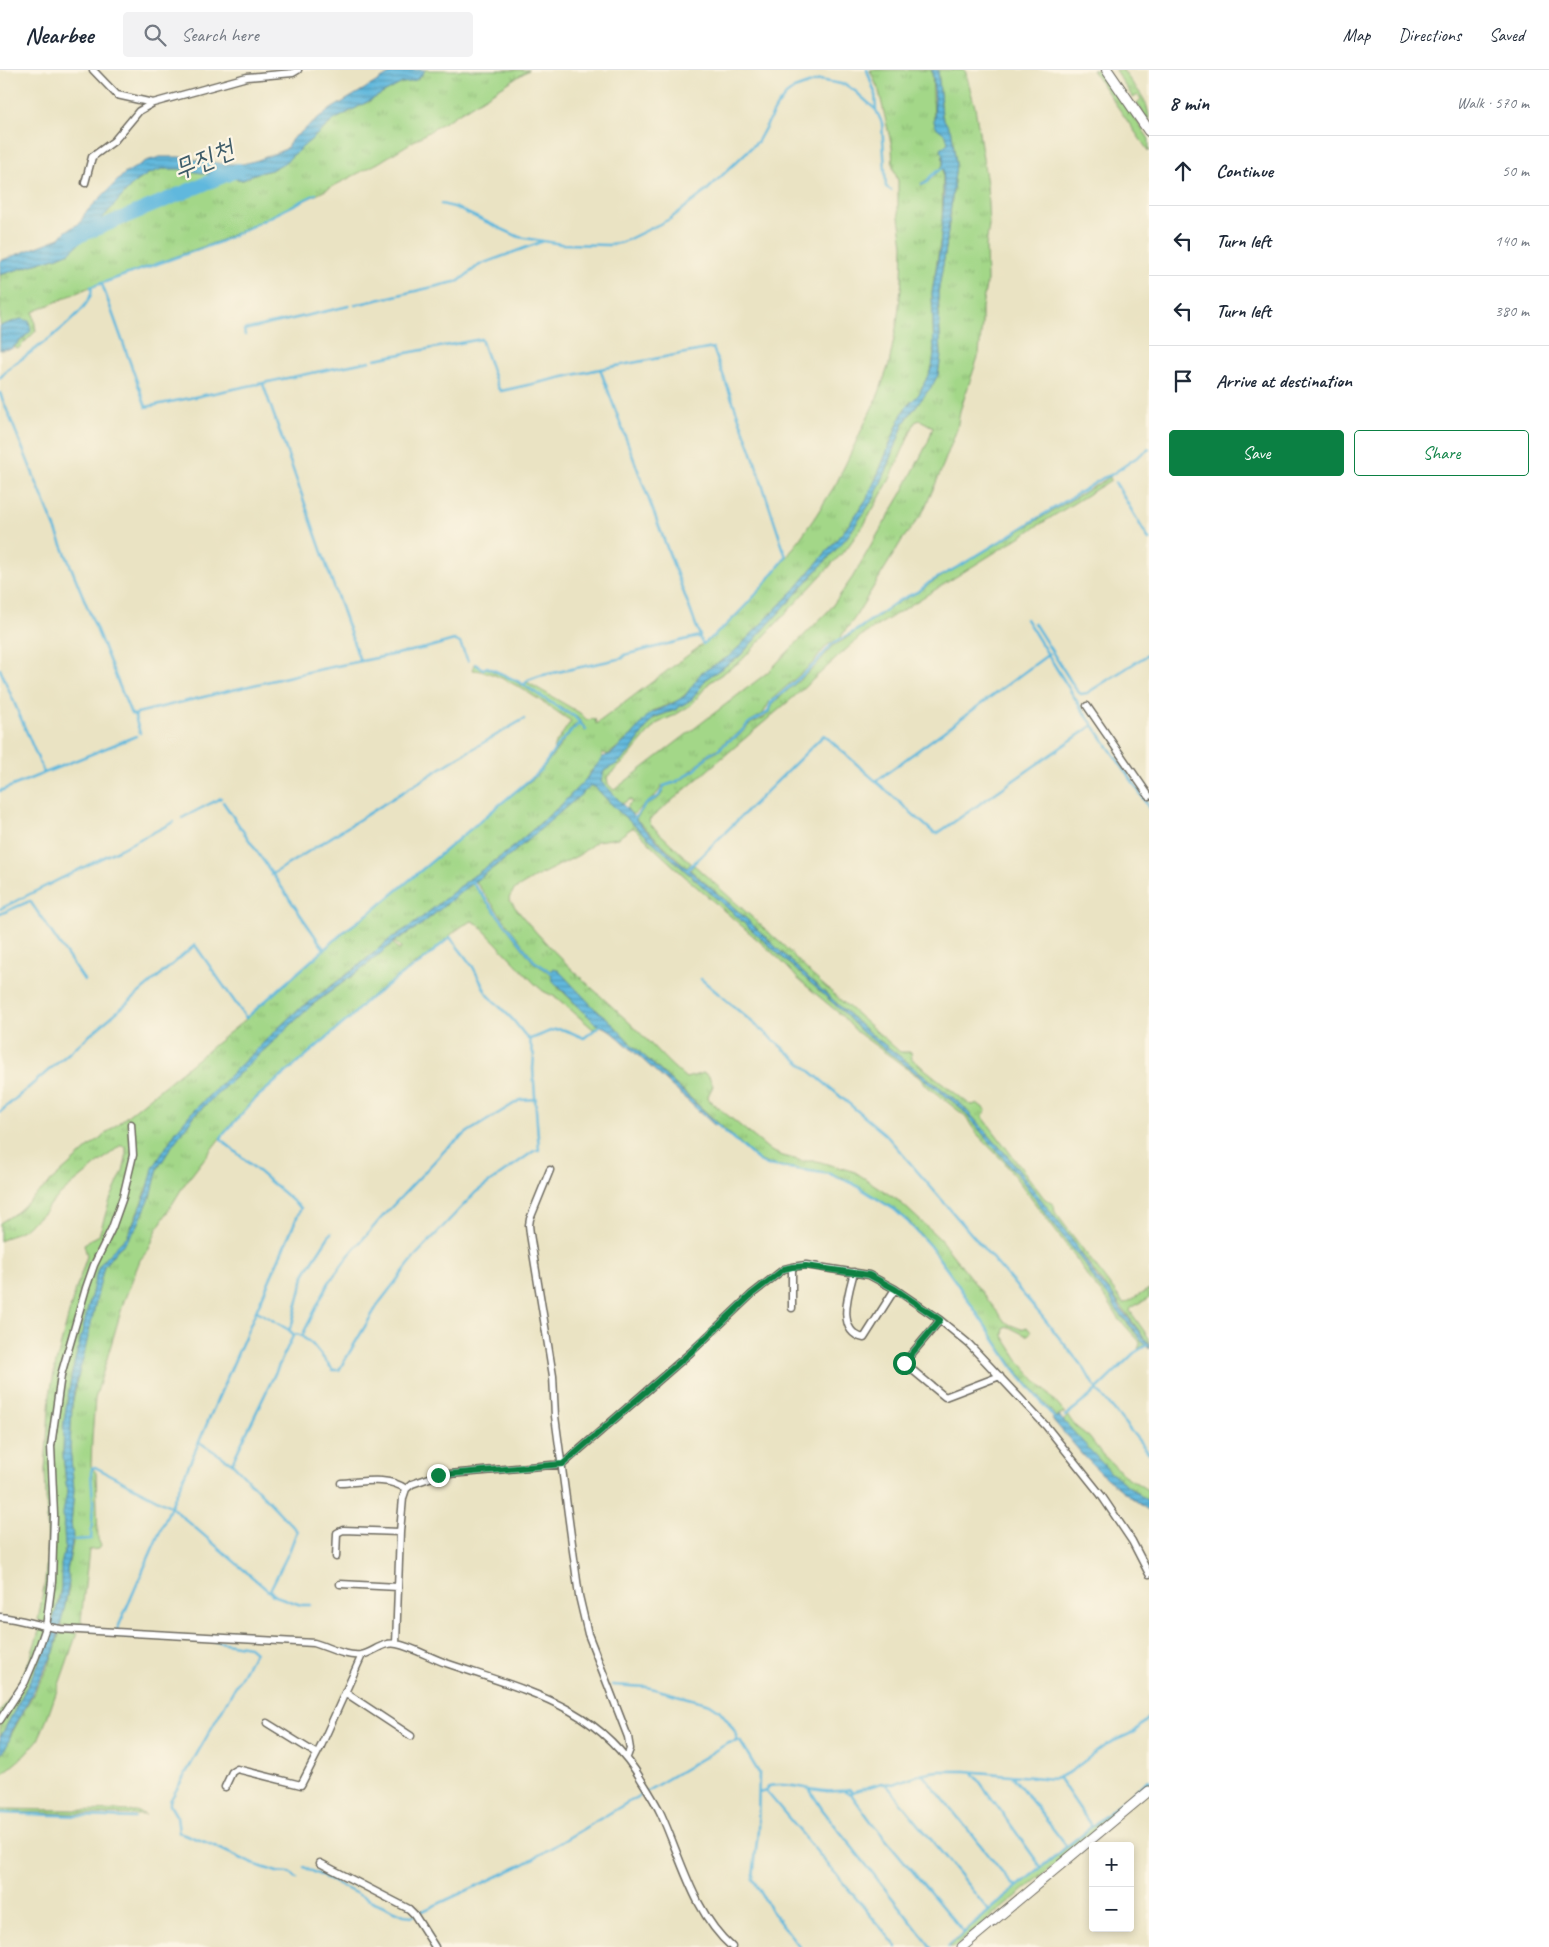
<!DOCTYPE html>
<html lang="en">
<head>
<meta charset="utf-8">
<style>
  body { margin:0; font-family:Caveat,"Poor Story",sans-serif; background:#f2f2f3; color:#1f2937 }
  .controls { position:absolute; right:15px; bottom:15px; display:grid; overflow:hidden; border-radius:5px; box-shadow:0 2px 8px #0003 }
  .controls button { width:45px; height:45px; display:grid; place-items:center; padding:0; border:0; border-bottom:1px solid #e0e1e3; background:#fff; color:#1f2937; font:25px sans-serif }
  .stop { position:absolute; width:15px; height:15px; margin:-11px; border:4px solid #0b8043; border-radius:50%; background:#fff }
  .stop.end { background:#0b8043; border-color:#fff; box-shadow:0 1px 5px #0008 }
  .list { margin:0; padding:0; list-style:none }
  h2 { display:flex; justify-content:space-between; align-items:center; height:65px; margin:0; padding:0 20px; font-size:21px }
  h2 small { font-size:16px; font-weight:400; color:#747a83 }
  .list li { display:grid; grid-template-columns:32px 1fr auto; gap:15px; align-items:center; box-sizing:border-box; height:70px; padding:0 20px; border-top:1px solid #e0e1e3 }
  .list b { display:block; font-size:19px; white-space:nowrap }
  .list em { font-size:16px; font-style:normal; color:#747a83 }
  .actions { display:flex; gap:10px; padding:15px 20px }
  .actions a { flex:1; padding:11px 0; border:1px solid #0b8043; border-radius:5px; text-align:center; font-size:18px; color:#0b8043 }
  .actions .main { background:#0b8043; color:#fff }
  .icon { flex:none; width:28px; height:28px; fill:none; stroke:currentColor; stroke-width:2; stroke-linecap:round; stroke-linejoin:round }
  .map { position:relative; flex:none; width:1149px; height:1877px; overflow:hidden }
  header { display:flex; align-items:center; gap:30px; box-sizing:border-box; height:70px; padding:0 25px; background:#fff; border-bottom:1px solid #e0e1e3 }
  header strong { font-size:24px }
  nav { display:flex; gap:28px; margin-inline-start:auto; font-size:18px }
  .search { width:350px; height:45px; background:#f2f2f3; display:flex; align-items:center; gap:12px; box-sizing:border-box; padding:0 18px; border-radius:5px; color:#747a83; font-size:19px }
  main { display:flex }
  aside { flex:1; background:#fff }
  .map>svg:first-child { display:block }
  .grass { fill:url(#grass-tufts); stroke:#67815a; fill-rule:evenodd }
  .water { fill:url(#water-rules); stroke:#467284 }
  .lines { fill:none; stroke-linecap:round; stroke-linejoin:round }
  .stream { stroke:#60b8dd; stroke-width:2.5 }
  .river { stroke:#60b8dd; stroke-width:14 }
  .street-casing { stroke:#6e6b60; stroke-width:9 }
  .secondary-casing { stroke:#6e6b60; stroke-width:11 }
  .primary-casing { stroke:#6e6b60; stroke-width:12 }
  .street { stroke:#fff; stroke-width:6 }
  .secondary { stroke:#fff; stroke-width:9 }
  .primary { stroke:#fff; stroke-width:10 }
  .route { stroke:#0b8043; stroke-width:6 }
  .labels { text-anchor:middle; stroke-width:4.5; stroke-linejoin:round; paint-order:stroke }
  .water-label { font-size:26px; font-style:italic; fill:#3e5c69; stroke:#fcf5e5 }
</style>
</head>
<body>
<header>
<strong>Nearbee</strong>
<div class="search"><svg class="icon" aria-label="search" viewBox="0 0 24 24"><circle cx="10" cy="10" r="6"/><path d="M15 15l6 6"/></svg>Search here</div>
<nav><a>Map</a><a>Directions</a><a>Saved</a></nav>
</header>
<main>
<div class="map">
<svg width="1149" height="1877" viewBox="0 0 1149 1877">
  <defs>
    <pattern id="grass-tufts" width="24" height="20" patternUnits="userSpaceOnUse" patternTransform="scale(1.25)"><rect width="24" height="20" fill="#a3d788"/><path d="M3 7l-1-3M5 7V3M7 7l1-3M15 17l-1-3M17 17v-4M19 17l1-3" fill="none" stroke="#8cb976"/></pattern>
    <pattern id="water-rules" width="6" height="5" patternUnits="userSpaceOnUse" patternTransform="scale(1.25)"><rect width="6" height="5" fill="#60b8dd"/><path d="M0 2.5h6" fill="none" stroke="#4f96b3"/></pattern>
  </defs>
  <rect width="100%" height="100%" fill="#fcf5e5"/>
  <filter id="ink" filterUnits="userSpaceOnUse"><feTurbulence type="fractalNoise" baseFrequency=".02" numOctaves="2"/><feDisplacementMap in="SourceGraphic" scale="10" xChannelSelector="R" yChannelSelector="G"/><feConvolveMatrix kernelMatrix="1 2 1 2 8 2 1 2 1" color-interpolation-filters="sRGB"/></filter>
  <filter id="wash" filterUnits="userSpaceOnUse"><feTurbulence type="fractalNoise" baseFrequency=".0096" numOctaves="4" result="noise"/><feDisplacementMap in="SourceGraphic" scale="20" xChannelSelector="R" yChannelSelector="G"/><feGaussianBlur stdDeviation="1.12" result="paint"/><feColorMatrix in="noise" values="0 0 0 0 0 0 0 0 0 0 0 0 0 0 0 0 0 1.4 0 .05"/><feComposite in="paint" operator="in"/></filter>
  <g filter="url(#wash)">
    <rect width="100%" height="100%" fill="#eae3c3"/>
    <path class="grass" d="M425,0H529L378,93L318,124L219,171L90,217L33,242L36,261L18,279L14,277L28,264L21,249L0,256V205L58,187L70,181L133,114L148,104L162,99H179L243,110L254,104L271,100L283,93L334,50L402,13C414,12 419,10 425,0Z
      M870,0H932L934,49C938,63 947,59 948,73L946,76L942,78L943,95C938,100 927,111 921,113L922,116C930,112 936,103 943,97L942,160L932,223L934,284L932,297L919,324L906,337L901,346L878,404L866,430L848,456L796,518L740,576L728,587L701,603L689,621L679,630L653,641L646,648L632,665L608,685L604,683L602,684V690L590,702L586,709L561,735L507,782L468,810L415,853L390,869L357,897L293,944L219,1016L176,1061L149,1114L128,1165L98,1198L89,1235L72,1303L64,1351L63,1385L67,1422L65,1477L61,1517L53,1555L38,1550L45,1511L48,1478L45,1400L50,1325L55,1297L73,1228L87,1186L84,1174L99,1165L110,1130L123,1101L126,1088V1077L121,1075L68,1118L49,1135L45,1142L24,1159L0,1171V1153L17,1142L88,1078L246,949L346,861L376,838L499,735L537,706L576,655L580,653L585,661L587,660L578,648L531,620L525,615L527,612L580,643L587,650L595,649L596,654L719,562L760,520L785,490L815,447L837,412L879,323L889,294L897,253L902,210L903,175L898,140V111L893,97L892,77L879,21Z
      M938,0H965L975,37L987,114L989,155L986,176L987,210L982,237V254L979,284L960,341L957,359L939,406L922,444L902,470L854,549L839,569L827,575L813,593L770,631L763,644L749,652L737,664L728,669L717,679L707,684L700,693L687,704L676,711L662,716C655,730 645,732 634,744H631L626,737L632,732L630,729L622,734L608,718L601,713L604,701L630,682L650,652L656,647L675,640L692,629L707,608L740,586L848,466L887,399L904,353L938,305L941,285L938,223L946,178L956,94L953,72L942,46ZM920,350L933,357L928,372L902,423L852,508L830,539L768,602L614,720L608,714L607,707L625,691L656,654L675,645L691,635L709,613L741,591L847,478L865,453L890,409L915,352Z
      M1092,0H1102L1149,69V82Z
      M1115,0H1123C1134,18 1149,27 1149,51L1137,33L1141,29L1138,25L1133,28Z
      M1110,407L1111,410L861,566L796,625L649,750L651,755L691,793L687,798L636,749L645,736L660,727L665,716L677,713L696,700L709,686L719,681L728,672L739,666L750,654L765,647L769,642L772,634L816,596L832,576L842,571L899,532L919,522L931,513Z
      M474,594L483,599L487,598L496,603L499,602C521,614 542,628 563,641C569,645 575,646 579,652L572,658L553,684L554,676L571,651C546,635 501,600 472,600Z
      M591,715L595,717L617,740L735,845L843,942L861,961L960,1037L1021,1109L1086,1196L1096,1213L1111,1229L1116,1239L1145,1275L1138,1279L1140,1274L1139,1271L1119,1249L1108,1231L1089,1209L1078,1191L1004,1092L977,1064L964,1045L928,1017L920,1008L857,962L841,945L798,909C785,893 767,878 751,864C711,829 671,796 634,758H632L618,768L597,771L579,785L532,809L514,820L509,828L511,832C546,878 589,915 632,955C650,972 666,992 686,1008L703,1003L709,1006L713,1016L708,1026L709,1030L771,1081L783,1086L802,1091H817L855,1102L899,1131L940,1169L1006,1253L1021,1259L1027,1257L1031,1262L1028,1265H1025L1009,1257L1004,1258L1003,1266L1019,1291L1065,1343L1056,1347L1015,1298L930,1175L908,1150L895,1139L844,1108L831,1104L768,1094L759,1090L632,975L608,949L595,939L554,898L551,901L535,891L475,811L508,787Z
      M694,795L785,877L812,905L900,982H911L912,989L969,1034L973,1035L977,1033L986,1040L983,1047L1044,1128L1054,1135L1055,1142L1124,1234L1149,1219V1228L1131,1238L1130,1241L1149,1268V1274C1136,1257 1124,1240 1111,1223C1104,1214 1096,1206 1090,1195L1010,1089L961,1034L867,961L799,899L738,841L690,800Z
      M472,813L533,892L551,904L557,916L599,956L593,959L557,928L543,921L534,913L478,854L472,851C449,860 436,885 413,895L365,931L351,947L254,1029L227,1059L184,1115L157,1159L149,1179L140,1190L124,1231L95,1329L92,1367L91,1396L96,1403L98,1469L101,1476L99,1479L89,1480L81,1550L84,1557L60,1556L69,1518L67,1501L73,1472L71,1454L74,1420L70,1378L72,1335L96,1225L104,1196L118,1179L126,1172L150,1128L158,1098L180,1063L195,1045L312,935L363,898L393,873L399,880L401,879V877L394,872L421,855Z
      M1068,1346L1075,1356L1089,1367L1102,1384L1124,1405L1149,1421V1432L1111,1403L1063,1351Z
      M40,1558L51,1561L40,1592L0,1668V1642L16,1619L30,1589Z
      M60,1561L77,1563L47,1649L38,1670L24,1686L0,1706V1685L48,1597L54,1582Z
      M1149,1712V1717L967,1867L955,1877H949L1019,1816Z
      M0,1739L136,1741L146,1745L0,1742Z"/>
    <path class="water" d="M396,0H425C419,10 414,12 402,13L334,50L284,93L271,100L254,104L243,110L179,99H162L148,104L133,114L82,171L70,182L58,187L0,205V191L60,168L66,161L80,153L85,143L124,104L146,91L160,87H179L225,94H243L258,90L286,79L292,69L331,39Z
      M932,0H938L942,46L952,63L956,94L946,178L938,223L941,285L938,305L932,316L910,344L904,353L887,399L874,428L848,466L740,586L707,608L692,629L675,640L655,647L650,652L630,682L617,694L604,701L601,712L608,718L641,755L676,789L738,841L799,899L867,961L961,1034L1010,1089L1070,1167L1098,1210L1111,1223L1121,1239L1149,1274V1279L1116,1239L1111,1229L1096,1213L1086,1196L1051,1151L1021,1109L960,1037L861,961L843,942L735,845L617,740L595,717L591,716L508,787L467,817L421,855L398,869L363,898L312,935L195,1045L172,1076L158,1098L152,1123L138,1155L126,1172L118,1179L104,1196L84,1285L74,1321L72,1335L70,1378L74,1420L71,1454L73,1466L67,1501L69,1512L65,1535L54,1582L11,1663L8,1674L0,1685V1668L40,1592L59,1531L61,1517V1495L65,1477L63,1443L67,1422L63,1385L64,1351L72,1303L98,1198L105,1188L128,1165L147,1122L153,1098L176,1061L191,1043L293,944L357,897L390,869L415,853L468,810L507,782L561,735L586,709L603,687L611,684L632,665L649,644L670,635L685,626L701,603L728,587L740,576L796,518L848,456L866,430L878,404L901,346L906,337L919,324L932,297L934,284L932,223L940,178L944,126L943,86L940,79L948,73L946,65L936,57L934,52L935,28Z
      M21,249L29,251L31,261L11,279L0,280V256Z
      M554,898L558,900L595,939L608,949L632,975L717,1053L714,1055L712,1053L619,968L608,959L596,954L553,911L551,902Z
      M1059,1346L1111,1403L1149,1432V1441L1106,1408L1083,1385L1052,1349Z"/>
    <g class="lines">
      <path class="stream" d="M867,0L875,23L876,39
        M922,114L926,113L931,106L946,95
        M441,134L454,137L519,167L561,174L609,175L623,172L670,149L705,122L758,71L777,36L786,25L794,19L820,10L846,15L855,21L876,40L882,53L886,117L891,120
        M102,214L146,337L370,291
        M355,235L459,211L479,195L541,172
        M245,265L244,260L349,236
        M375,289L481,269L498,318L501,321L600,299L713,278L751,380L786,487C762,518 735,551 703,574L699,567
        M0,308L9,298C25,286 99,238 91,217L220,172L316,124
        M263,314L360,591
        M0,323L131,644L135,645
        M1115,412L1149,470
        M1026,549L1081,638L1135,715L1149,738
        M1034,553L1077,621L1081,624L1087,623L1149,584
        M475,594L483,599L487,597L521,613L562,640L574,646L586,660
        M0,599L44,703
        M524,615L528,610L539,606L623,588L624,585L700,566L600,299
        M140,663L135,647L137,643L312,601L426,578L454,570L460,573L468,591
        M876,711L1049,584
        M0,721L136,666
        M223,732L324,879
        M182,748L221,728
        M634,749L645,735L659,726L664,716L676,712L696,699L708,685L718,680L728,671L737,666L749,653L764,645L768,642L771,633L815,594L831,575L857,560L898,531L919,521L930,512L963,494L1103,408L1111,405L1149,379
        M687,800L824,665L934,763H938L1093,655
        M271,805L457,688L524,649
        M472,812L534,891L552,903
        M0,839L174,752
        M0,844L30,831L84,910
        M701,909L886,1065L1041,1245L1085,1300L1094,1316L1149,1383
        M0,1042L195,875L246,948L346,860L376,838L540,701L558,675L580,652
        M714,1052L759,1091L767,1095L830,1104L852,1113L895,1140L907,1151L930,1176L956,1212L1014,1299L1056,1350
        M289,1260L292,1254L305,1203L331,1163
        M293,1264L300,1265L312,1274L333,1300H339L379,1233L417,1184L476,1122L534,1081L539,1080L533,999L534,986L529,969
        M302,1266L328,1214L349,1185L383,1146L447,1078L468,1062L520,1030L536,1029
        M1065,1346L1089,1327L1134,1283L1147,1275
        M199,1372L232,1393L297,1461L289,1482L270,1520L275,1525
        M232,1393L293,1266V1264L289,1260L257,1241
        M72,1470L91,1469L93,1432L91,1403L92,1398L95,1397L170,1436L273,1525L301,1535H310
        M117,1560L301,1138L223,1071L221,1068L223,1065L254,1030L351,947L365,932L404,903L420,893L450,867L473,897L487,924L513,950L528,969C538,968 545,962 554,960C564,957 575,965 584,968L602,954
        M116,1566L181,1569
        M207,1570L249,1577L255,1582L170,1731V1735L177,1747L179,1762L210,1774L253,1794L277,1802L289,1803L297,1808
        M612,1615L647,1617L710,1634L719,1640L728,1651L737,1665V1671
        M972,1701L1041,1797
        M922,1703L1012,1814L1018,1816
        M1013,1707L1067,1777
        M1058,1707L1092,1757
        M886,1714L989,1841
        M810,1720L822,1739L931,1877
        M766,1721L897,1877
        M845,1722L851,1724L873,1754L964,1863
        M759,1723L766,1721L769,1716C795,1711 823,1727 849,1719L852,1722L882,1713L893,1714L924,1703L939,1701H966L1054,1709L1070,1702L1107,1674L1134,1662L1149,1648
        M0,1743L135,1748
        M304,1797L363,1827L404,1845L412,1846L524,1794L728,1673L740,1671L759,1703L758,1760L753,1809L771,1840L800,1877
        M947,1877L1018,1816L1149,1710"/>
      <path class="river" d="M74,168L238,100"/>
    </g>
  </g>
  <g filter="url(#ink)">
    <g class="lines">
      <g class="street-casing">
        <path id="street" d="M93,0L117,25L153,33L247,7L293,3L298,0
          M85,113L92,87L114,71L139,41L153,33
          M1087,636L1149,726
          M550,1100L530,1149L529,1155L530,1164L553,1306L555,1346L579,1526L588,1564L628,1667L630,1679L627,1687
          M792,1197V1238
          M854,1202C849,1221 835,1262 864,1268L895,1219
          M940,1250L904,1293L945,1327L1000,1306
          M341,1413C362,1412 388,1406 406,1419
          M336,1487L337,1463L343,1460L400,1462
          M340,1514L398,1517
          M0,1547C21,1549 40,1556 61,1559L314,1573C328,1577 346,1587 361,1585C373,1583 383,1571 397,1574C412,1577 431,1588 446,1593C524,1620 598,1635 642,1711C649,1722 656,1733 661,1744C681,1788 694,1844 732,1877
          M396,1574L400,1462L403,1428L406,1419L412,1414L438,1405L563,1394L690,1283L752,1224L784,1199L792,1197L806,1195L869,1205L895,1219L940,1250L969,1274L1046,1356L1101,1425L1132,1471L1149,1504
          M346,1623L411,1666
          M0,1650L25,1612L36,1586L46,1557L52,1511L54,1445L51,1376L61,1305L86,1218L94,1195L112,1158L123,1127L133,1085L131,1054
          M267,1653L317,1684
          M225,1717L232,1702L237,1699L301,1715L321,1676L362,1585
          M320,1793L409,1839L414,1844L435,1877"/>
      </g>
      <g class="secondary-casing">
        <path id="secondary" d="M962,1877L1149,1721"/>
      </g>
      <g class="primary-casing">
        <path id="primary" d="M1107,0L1149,61"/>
      </g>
      <use href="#street" class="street"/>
      <use href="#secondary" class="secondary"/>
      <use href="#primary" class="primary"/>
    </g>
  </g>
  <g class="lines" filter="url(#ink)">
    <path class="route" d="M438,1405L563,1394L690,1283L752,1224L784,1199L792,1197L806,1196L869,1205L895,1219L940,1250L904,1293"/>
  </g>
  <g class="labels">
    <g class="water-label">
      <text transform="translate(203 89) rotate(-23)" y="9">무진천</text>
    </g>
  </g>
</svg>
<div class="controls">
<button>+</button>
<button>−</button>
</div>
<div class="stop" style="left:904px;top:1293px"></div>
<div class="stop end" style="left:438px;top:1405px"></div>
</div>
<aside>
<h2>8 min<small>Walk · 570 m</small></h2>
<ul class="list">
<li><svg class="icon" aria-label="ahead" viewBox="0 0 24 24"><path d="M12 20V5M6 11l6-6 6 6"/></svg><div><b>Continue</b></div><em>50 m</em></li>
<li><svg class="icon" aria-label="left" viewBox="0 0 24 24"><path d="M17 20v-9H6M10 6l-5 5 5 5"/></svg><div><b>Turn left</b></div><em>140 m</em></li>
<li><svg class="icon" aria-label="left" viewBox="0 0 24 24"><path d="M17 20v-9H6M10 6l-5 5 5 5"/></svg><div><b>Turn left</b></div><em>380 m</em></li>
<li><svg class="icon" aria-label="arrive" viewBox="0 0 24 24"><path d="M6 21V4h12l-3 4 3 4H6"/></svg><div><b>Arrive at destination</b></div></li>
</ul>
<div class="actions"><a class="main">Save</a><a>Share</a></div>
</aside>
</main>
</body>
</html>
